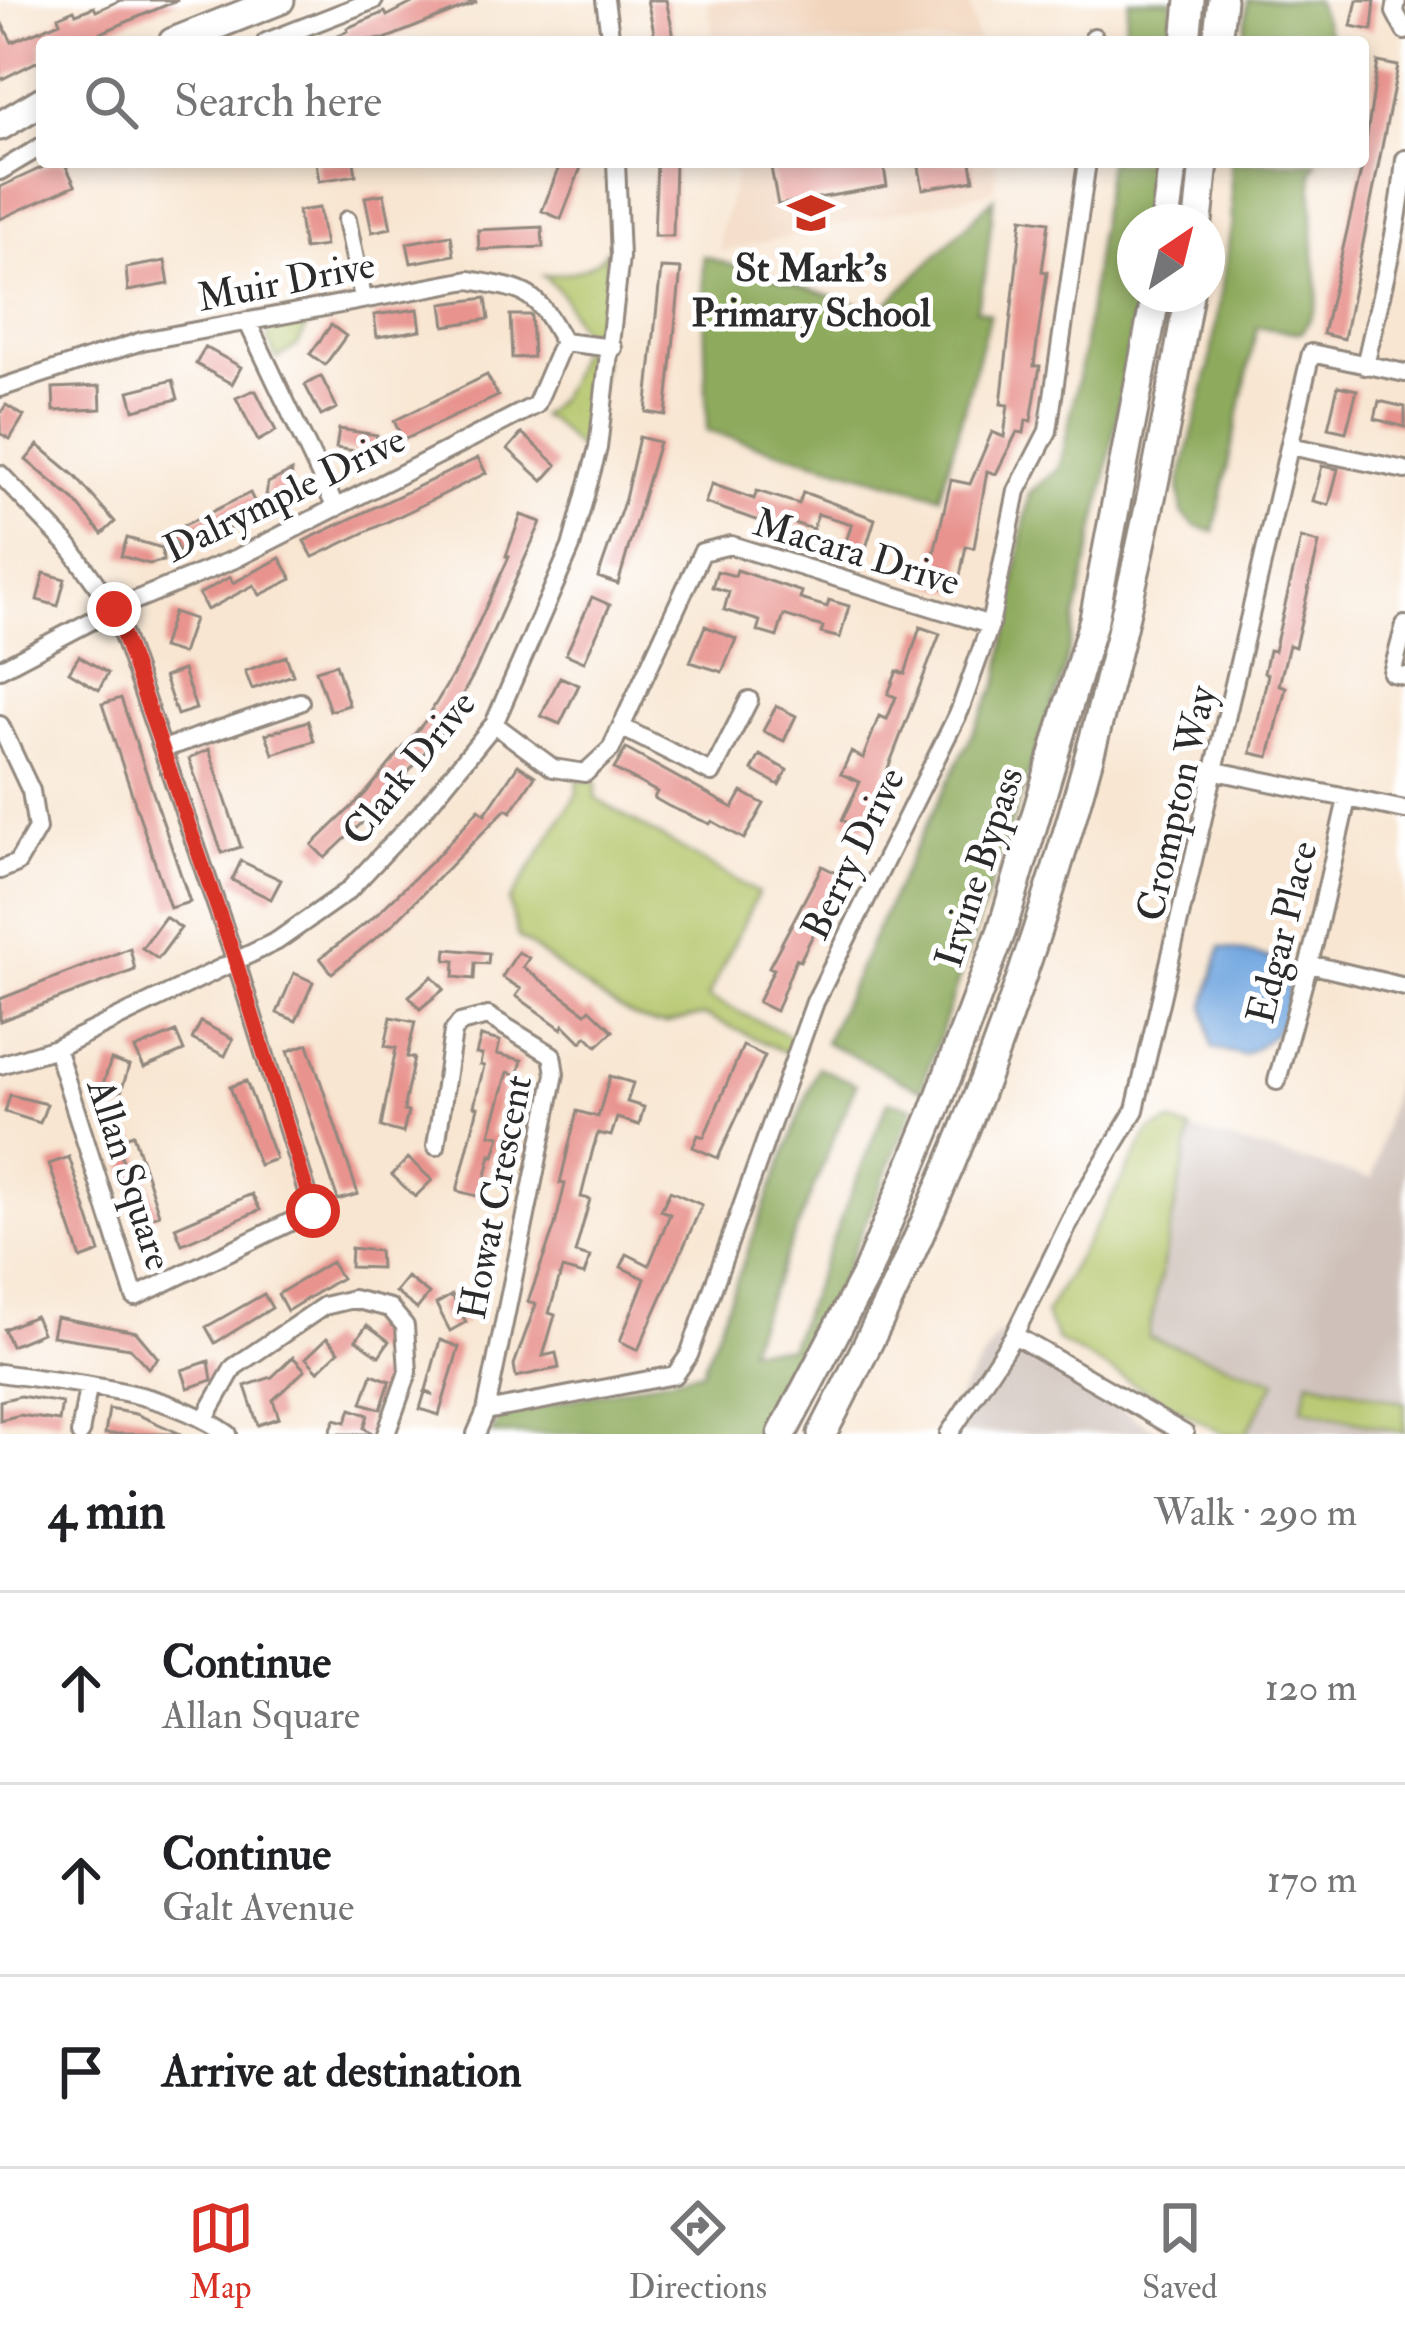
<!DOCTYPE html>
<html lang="en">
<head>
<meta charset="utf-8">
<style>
  body { margin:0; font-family:"IM FELL Double Pica",serif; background:#f6f6f6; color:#202124 }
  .compass { position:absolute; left:1117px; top:204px; width:108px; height:108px; border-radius:50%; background:#fff; box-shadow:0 6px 18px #0003; rotate:35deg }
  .stop { position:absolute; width:36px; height:36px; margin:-27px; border:9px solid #d93025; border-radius:50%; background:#fff }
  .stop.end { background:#d93025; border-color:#fff; box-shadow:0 3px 12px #0008 }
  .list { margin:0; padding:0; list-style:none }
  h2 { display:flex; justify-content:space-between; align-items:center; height:156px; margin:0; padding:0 48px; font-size:51px }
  h2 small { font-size:39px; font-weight:400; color:#757577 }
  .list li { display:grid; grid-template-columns:78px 1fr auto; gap:36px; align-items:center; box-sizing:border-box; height:192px; padding:0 48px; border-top:3px solid #e0e0e0 }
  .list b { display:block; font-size:45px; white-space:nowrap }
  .list p { margin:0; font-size:39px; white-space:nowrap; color:#757577 }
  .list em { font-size:39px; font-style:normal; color:#757577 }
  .icon { flex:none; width:66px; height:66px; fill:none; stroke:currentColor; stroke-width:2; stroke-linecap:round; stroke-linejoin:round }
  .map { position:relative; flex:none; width:1405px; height:1434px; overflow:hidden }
  .search { position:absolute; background:#fff; box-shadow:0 6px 18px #0003; left:36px; right:36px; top:36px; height:132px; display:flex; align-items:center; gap:30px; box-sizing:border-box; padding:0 42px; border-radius:12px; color:#757577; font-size:45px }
  .sheet { height:732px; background:#fff }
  nav { display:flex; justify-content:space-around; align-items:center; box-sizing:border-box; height:168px; border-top:3px solid #e0e0e0; background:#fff; font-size:33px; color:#757577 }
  nav a { display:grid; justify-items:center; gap:6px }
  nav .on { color:#d93025 }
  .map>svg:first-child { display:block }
  .built { fill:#f2d5bd }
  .industrial { fill:#cfc1ba }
  .green { fill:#b3c569; stroke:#6f784a; stroke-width:3 }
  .forest { fill:#8eaa5d; stroke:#5c6a44; stroke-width:3 }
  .water { fill:#73a7e0; stroke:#4f6986; stroke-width:3 }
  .building { fill:#e8938e }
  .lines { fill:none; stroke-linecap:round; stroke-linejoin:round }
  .minor-casing { stroke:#92887e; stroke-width:22 }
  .primary-casing { stroke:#92887e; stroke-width:33 }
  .trunk-casing { stroke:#92887e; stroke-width:33 }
  .minor { stroke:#fff; stroke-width:16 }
  .primary { stroke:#fff; stroke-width:27 }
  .trunk { stroke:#fff; stroke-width:27 }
  .route { stroke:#d93025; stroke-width:15 }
  .labels { text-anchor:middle; stroke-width:10; stroke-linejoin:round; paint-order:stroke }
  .poi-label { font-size:39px; font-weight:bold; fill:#2b2b2b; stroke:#fff }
  .street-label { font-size:39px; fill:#2b2b2b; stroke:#fff }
</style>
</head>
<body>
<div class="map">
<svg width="1405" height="1434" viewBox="0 0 1405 1434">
  <rect width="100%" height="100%" fill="#fff"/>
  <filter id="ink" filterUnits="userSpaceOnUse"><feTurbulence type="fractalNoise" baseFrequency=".00833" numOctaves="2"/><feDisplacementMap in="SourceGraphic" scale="24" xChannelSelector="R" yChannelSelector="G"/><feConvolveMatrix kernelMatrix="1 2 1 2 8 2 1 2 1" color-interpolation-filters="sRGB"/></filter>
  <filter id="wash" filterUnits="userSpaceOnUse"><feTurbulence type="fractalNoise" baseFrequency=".004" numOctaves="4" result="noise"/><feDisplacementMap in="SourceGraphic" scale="48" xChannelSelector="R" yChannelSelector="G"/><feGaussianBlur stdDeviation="2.7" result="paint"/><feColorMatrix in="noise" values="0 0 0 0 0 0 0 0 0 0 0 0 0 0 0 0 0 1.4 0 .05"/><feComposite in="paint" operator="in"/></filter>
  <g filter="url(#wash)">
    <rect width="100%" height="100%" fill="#f8e6d2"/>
    <path class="built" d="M708,0H968L978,42H713Z
      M730,162H996L995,190L721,252L720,232L736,178Z"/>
    <path class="industrial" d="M1401,1056L1405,1057V1403L1310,1380L1302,1408L1405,1434H1285L1269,1430L1266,1434H1246L1276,1382L1147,1337L1191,1130L1372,1179Z
      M999,1333L1162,1434H935Z"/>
    <path class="green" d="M608,250L605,322L599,330L583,332C564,313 574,298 543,276C569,273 591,272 608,250Z
      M312,316L298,345L277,359L267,339L273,324Z
      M592,349L603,359L583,451C566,442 562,423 540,416C562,398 571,379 578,352Z
      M578,780L596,782V799L758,893L708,997L792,1037L787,1053L706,1016C686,1015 669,1028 649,1022C612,1012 551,960 518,937L509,902L577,794Z
      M1170,1122L1191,1130L1148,1337L1276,1381L1246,1434H1223L1058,1341L1045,1314L1150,1131Z
      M1309,1380L1405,1403V1433L1302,1409Z"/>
    <path class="forest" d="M1129,0H1173L1170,42H1123Z
      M1248,0H1316L1332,42H1243Z
      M1108,162H1158L1149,222H1135V294H1139L1105,482L1064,670L921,1090L825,1042L909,860L999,680L1029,493L1060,467L1083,353Z
      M1230,162H1317L1312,171C1313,197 1313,223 1314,250C1316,288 1327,297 1301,333L1257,327L1214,532L1195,526L1182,513L1179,485L1209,368L1232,221Z
      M994,198L985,277L976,309L990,314L940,496L707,431L703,256L880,311Z
      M818,1067L856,1084L748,1348H789L888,1101L914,1107L816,1340L766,1434H492L500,1415L702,1371Z"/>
    <path class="water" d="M1221,947L1286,962C1294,1011 1287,1032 1243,1055L1212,1048L1205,1005Z"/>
    <g id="blocks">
      <path class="building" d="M121,0H178L80,42H42V59L0,80V20L12,42L60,22L58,17L74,10L76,14L94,7L96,11Z
        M418,0L477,2L385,39L322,42L348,31L347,28L385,12L387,16Z
        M647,0H666L674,37L656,41Z
        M1357,0H1375L1372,30L1351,26Z
        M1378,62L1398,66L1344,339L1323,334L1363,162Z
        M54,162H64L75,185L0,219V187Z
        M316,162H354L356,175L319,181Z
        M561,162H583L561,219L542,211Z
        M657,162H675L673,236H654Z
        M770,162H883L887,186L778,205Z
        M918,162H971L974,180L923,189Z
        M384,194L391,228L372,232L365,197Z
        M319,208L325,246L304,249L298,211Z
        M1022,218L1049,222L1042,271L1047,272L1035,357L1034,366H1040L1031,421L1026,420L1024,433L1017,432L996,474L987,471L974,548L966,546L957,591L927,584L951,480L970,484L992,432L1004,437L1008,405L1001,404Z
        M542,227L543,247L479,250L478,230Z
        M451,235L454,255L411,263L407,243Z
        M165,261L169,284L128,291L126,268Z
        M661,268L681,269L666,415L646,412Z
        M486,298L489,319L445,326L442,304Z
        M418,309L421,330L377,337L374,315Z
        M510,315H531L533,357L512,358Z
        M331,325L346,336L325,365L310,354Z
        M205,347L241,367L232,384L196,364Z
        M487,375L498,396L403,440L394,421Z
        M321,376L337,408L321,416L305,385Z
        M173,380L178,399L134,410L129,391Z
        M100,386L101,409L54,411L53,388Z
        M1338,386L1357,390L1346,432L1328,428Z
        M252,391H256L276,431L258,441L236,398Z
        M1379,401L1405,407V427L1375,419Z
        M6,405L24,416L10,439L0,433V414Z
        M339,429L377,435L374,454L336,448Z
        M522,433L557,465L543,481L508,449Z
        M639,437L659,442L618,584L598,577L625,499Z
        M38,445L75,476L115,522L102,534L74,500L26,460Z
        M478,458L486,473L412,510L313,557L304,541Z
        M1322,466L1338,469L1329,505L1313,501Z
        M292,471L288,499L266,496L268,483Z
        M712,484L754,499L757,491L799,504L803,492L875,519L864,554L844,547L852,524L818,514L813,529L783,520L781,528L705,503Z
        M250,493L260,513L180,554L170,532Z
        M521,515L541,522L475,672L443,730L384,802L325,858L312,845L365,794L426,720L461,661L509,557L506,556Z
        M127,538L162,548L163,561L149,564L121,556Z
        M1301,538L1319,543L1295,647L1289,645L1279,685L1286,687L1269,757L1251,753L1268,674L1264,673L1269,650L1274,651Z
        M280,558L292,579L260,595L254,585L207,610L199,594L230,577L233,583Z
        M737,570L802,592L800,599L827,607L829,600L849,606L840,638L821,633L823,627L784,615L777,637L757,631L760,621L724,610L729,592L712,587L717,571L735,576Z
        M44,573L65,579L58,606L37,600Z
        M592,597L610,605L584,662L566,654Z
        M173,612L194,619L182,654L162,648Z
        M705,626L736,639L722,672L690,662Z
        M920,627L940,634L864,830L842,820L860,782L841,774L851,752L863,758L879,716L887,719L896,697L888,694L897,671L905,674Z
        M79,656L108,673L99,690L69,672Z
        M286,656L293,675L252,689L245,671Z
        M336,664L349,705L330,711L316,670Z
        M183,670L196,709L177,715L164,677Z
        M560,677L579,685L560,724L541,716Z
        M121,698L190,902L170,908L102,704Z
        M776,706L796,716L784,741L763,731Z
        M308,721L314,741L273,754L266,734Z
        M209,749L241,847L222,853L189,759Z
        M626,749L733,808L742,792L764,804L744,839L712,821L710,824L670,807L654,798L657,792L614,769Z
        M760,755L787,770L779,785L752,770Z
        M518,765L535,776L511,812L506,809L390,927L332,973L320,958L375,916L437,856L479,809L485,814Z
        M241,861L281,880L271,899L232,880Z
        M822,866L842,876L800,961L796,959L776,1011L758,1002L774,969L769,967Z
        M165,917L181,928L158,959L142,948Z
        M130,948L135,970L0,1021V999Z
        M447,949L489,953L488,964L475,963L474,979L454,977L455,961L446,960Z
        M518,952L529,958L523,967L586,1013L590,1009L613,1031L597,1046L587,1036L581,1042L564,1025L562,1029L516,996L521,989L502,977Z
        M294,973L313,982L296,1021L277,1013Z
        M432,976L444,989L420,1009L409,996Z
        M391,1017L415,1022L407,1057L414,1058L405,1101L404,1111L408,1112L403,1133L381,1127L396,1048L385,1046Z
        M201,1022L233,1039L225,1056L192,1039Z
        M176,1032L184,1051L144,1068L135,1049Z
        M481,1036L500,1041L497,1054L522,1060L518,1075L508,1072L490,1134L500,1136L494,1156L491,1155L481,1197L457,1191L478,1107L474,1106L484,1066L480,1065L482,1055L476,1054Z
        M308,1044L358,1194L338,1200L288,1051Z
        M743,1046L765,1056L718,1158L693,1147L698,1135L704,1137Z
        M111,1060L129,1066L118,1102L99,1096Z
        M610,1076L633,1083L627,1102L644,1107L639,1125L617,1118L611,1136L598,1133L593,1149L581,1197L590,1199L575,1253L590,1257L584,1275L562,1269L549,1313L555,1315L543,1356L556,1353L559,1368L516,1377L514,1365L536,1304L528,1302L555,1225L565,1184L560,1183L577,1111L598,1117Z
        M246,1081L276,1159L259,1165L230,1087Z
        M10,1095L47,1104L40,1123L5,1112Z
        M133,1134L159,1214L142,1220L116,1140Z
        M69,1157L100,1252L81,1259L49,1164Z
        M408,1158L432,1180L415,1197L392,1175Z
        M670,1191L702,1205L638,1350L620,1341L645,1279L621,1267L627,1254L649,1265L670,1214L661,1210Z
        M252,1194L260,1210L182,1244L175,1227Z
        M351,1248L379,1251L380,1268L350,1267Z
        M331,1262L341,1278L287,1311L278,1294Z
        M407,1277L429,1294L417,1309L395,1292Z
        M264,1294L272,1308L215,1343L206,1327Z
        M452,1295L466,1322L450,1331L436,1304Z
        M35,1316L42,1333L11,1346L4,1329Z
        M56,1317L136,1332L158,1358L148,1368L130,1348L52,1336Z
        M367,1325L389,1341L379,1356L356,1340Z
        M327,1338L339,1351L318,1371L306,1358Z
        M440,1340L459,1347L439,1415L420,1409L425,1392L434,1395L426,1390Z
        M293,1357L305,1370L273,1400L279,1418L258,1425L245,1386L272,1377Z
        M209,1361L212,1380L188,1388L182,1370Z
        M372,1374L390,1381L381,1409L362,1403Z
        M20,1396L62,1403L59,1421L20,1415L0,1420V1401Z
        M109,1409L136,1414L181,1434H105Z
        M351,1409L368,1415L364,1428L374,1434H329L335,1419L346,1422Z"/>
    </g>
  </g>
  <g filter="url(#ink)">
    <use href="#blocks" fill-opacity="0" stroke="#92887e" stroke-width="3"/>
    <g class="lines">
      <g class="minor-casing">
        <path id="minor" d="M605,0L611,42
          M1397,0L1395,12L1405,31
          M1094,37L1095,42
          M266,42L374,0
          M0,171L42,146
          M347,220L363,298
          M247,321L336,508
          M563,342L613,348
          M1365,366C1380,297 1399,229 1405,159
          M0,388L142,341L469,280C527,290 535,289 563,342
          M1290,446L1405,470
          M0,474L69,546L114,609L236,962L313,1211L135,1297L56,1048
          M1405,625L1392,673L1405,676
          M0,669L114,609L235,559L536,405L563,342
          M494,724L553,768L585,773L611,749L702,552L731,545L990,625
          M0,725L31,791L37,829L17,863L0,870
          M621,727L712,773L749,700
          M163,749L300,702
          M1216,771L1405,810
          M1309,964L1405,987
          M0,1065L56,1048L277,941L348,891L422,812L494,724L571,547L598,448L620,257L616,162
          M1277,1081L1314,944L1347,799
          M436,1146L453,1032L460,1023L488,1016L552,1055L555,1074L486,1411L476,1434
          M1014,1335L1185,1434
          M0,1373C78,1385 162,1388 228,1434
          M486,1411L675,1375L689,1355L815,1002L960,710L990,625L1017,491L1048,431L1087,162
          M205,1418L234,1367L324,1306L353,1299L390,1308L405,1326L408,1372L386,1434
          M80,1434L88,1387
          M949,1434L1014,1335L1080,1201L1135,1110L1311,353L1405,373"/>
      </g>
      <g class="primary-casing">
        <path id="primary" d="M173,42L280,0
          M0,126L42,101"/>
      </g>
      <g class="trunk-casing">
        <path id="trunk" d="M1186,42L1190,0
          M1217,42L1222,0
          M1165,222L1173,162
          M1198,222L1204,162
          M782,1434L867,1272L934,1112L1002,930L1094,619L1156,294
          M822,1434C874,1334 923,1233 965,1129C1073,860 1142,579 1189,294"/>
      </g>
      <use href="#minor" class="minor"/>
      <use href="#primary" class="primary"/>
      <use href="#trunk" class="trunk"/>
    </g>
  </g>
  <g class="lines" filter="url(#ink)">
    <path class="route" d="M114,609L236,962L313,1211"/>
  </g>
  <defs>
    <g id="school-bare" transform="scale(3.6)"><path d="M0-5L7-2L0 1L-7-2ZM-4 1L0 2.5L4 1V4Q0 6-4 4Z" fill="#c8321e" stroke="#fff" stroke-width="2.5" paint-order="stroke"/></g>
  </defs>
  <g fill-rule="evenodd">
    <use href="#school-bare" x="811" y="213"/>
  </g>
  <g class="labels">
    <g class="poi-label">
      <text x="811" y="281">St Mark's<tspan x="811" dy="45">Primary School</tspan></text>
    </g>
    <g class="street-label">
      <text transform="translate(286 280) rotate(-11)" y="14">Muir Drive</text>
      <text transform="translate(284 493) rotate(-26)" y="14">Dalrymple Drive</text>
      <text transform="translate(857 551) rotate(17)" y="14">Macara Drive</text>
      <text transform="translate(408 767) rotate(-51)" y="14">Clark Drive</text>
      <text transform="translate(1175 803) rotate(-77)" y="14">Crompton Way</text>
      <text transform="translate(852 853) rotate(-64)" y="14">Berry Drive</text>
      <text transform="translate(978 867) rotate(-72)" y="14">Irvine Bypass</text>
      <text transform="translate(1281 932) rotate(-76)" y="14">Edgar Place</text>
      <text transform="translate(131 1174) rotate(72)" y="14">Allan Square</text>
      <text transform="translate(494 1197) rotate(-79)" y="14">Howat Crescent</text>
    </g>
  </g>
</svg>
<svg class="compass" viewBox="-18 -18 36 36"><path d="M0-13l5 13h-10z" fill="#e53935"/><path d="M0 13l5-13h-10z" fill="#757577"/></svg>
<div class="stop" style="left:313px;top:1211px"></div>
<div class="stop end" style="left:114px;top:609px"></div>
<div class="search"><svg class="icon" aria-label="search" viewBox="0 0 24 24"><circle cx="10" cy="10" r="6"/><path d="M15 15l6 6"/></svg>Search here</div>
</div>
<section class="sheet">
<h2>4 min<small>Walk · 290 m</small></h2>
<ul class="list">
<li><svg class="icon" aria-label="ahead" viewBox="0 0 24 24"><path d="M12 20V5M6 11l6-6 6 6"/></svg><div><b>Continue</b><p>Allan Square</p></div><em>120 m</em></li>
<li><svg class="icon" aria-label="ahead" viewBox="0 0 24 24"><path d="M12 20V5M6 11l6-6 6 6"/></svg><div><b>Continue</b><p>Galt Avenue</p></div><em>170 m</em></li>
<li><svg class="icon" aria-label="arrive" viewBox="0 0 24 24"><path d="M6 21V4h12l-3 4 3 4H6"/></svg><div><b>Arrive at destination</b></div></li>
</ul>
</section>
<nav>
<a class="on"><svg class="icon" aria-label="map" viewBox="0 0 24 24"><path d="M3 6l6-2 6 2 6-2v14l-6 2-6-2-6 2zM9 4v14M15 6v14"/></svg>Map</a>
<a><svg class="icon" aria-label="directions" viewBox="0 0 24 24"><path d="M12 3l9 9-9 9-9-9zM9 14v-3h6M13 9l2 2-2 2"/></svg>Directions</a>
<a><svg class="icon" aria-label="saved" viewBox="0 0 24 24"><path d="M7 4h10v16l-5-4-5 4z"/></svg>Saved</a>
</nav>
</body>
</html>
